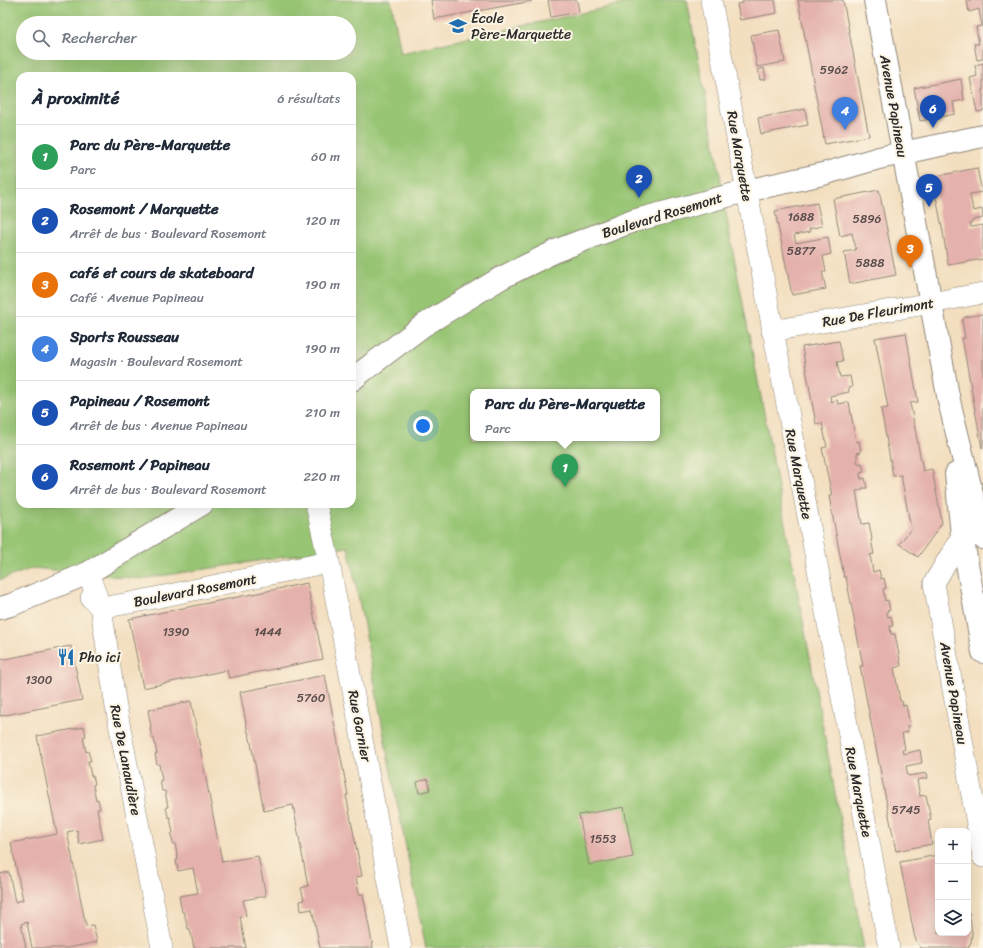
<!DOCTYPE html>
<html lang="fr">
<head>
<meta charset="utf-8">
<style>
  body { margin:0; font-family:Sriracha,sans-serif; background:#f6f6f7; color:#1f2937 }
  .controls { position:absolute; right:12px; bottom:12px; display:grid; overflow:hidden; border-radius:8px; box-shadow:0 4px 16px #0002 }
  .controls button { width:36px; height:36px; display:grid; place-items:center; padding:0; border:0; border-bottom:1px solid #e0e1e3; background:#fff; color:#1f2937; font:20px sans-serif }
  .you { position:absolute; left:423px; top:426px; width:14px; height:14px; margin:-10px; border:3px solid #fff; border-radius:50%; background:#1a73e8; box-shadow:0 0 0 6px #1a73e833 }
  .badge { display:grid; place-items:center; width:26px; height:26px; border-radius:50%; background:#1f6fb2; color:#fff; font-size:13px; font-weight:700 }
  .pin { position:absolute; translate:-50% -33px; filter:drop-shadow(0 1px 2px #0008) }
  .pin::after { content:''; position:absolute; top:21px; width:14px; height:12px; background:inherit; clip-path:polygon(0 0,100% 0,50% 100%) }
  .popup { position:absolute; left:470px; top:389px; width:190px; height:52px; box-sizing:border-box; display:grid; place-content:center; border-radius:8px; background:#fff; filter:drop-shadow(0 1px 3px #0005); font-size:13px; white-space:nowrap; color:#747a83 }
  .popup b { font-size:15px; color:#1f2937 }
  .popup::after { content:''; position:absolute; left:50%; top:100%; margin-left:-8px; border:8px solid transparent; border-top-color:#fff }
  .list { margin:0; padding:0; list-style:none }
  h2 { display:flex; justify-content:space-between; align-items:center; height:52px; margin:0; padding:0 16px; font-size:17px }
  h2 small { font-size:13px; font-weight:400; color:#747a83 }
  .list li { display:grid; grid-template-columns:26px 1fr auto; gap:12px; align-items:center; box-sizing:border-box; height:64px; padding:0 16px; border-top:1px solid #e0e1e3 }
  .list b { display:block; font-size:15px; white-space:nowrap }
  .list p { margin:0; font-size:13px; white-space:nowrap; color:#747a83 }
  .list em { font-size:13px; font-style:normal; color:#747a83 }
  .icon { flex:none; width:22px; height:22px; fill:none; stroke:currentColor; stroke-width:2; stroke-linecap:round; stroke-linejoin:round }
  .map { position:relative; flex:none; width:983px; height:948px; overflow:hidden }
  .search { position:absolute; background:#fff; box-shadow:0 4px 16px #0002; left:16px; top:16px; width:340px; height:44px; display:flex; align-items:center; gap:10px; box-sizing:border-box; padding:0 14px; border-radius:22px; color:#747a83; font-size:15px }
  .panel { position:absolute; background:#fff; box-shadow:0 4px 16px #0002; left:16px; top:72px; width:340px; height:436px; border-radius:12px }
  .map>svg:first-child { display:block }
  .green { fill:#97c573; stroke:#61784f; fill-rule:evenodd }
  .building { fill:#e4b1ac }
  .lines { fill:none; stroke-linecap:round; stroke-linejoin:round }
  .street-casing { stroke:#8f8576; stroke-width:22 }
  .secondary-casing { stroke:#8f8576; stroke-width:24 }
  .street { stroke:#fff; stroke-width:21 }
  .secondary { stroke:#fff; stroke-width:22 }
  .labels { text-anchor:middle; stroke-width:4; stroke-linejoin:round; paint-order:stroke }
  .number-label { font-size:12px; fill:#594c4b }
  .poi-label { font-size:14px; fill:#2b2b2b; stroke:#fcf5e5; text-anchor:start }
  .street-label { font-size:14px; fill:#2b2b2b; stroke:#fcf5e5 }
</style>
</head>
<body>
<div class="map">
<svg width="983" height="948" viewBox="0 0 983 948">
  <rect width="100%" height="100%" fill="#fcf5e5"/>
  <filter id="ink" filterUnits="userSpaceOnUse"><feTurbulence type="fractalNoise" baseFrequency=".025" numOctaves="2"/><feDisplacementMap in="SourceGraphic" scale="8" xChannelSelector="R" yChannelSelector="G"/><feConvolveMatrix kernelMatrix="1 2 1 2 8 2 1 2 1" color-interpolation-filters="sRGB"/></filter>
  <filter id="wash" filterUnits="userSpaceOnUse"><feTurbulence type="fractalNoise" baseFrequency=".012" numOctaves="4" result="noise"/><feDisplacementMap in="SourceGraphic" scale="16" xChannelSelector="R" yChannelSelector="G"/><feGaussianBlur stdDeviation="0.9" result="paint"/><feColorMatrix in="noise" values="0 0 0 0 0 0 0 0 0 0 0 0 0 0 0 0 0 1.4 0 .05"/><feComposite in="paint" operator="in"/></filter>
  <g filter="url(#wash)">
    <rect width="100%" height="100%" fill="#f3dfc0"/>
    <path class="green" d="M0,0H391L401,53L640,0H687L719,168L729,231L775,470L864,948H426L387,752L364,625L348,547L141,579L33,568L0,580ZM23,23H349V53H23ZM20,76H352V504H20ZM473,392H657V438H473Z"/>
    <g id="blocks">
      <path class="building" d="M431,0H532V1L434,19Z
        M548,0H577L579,12L551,17Z
        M743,0H775L777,13L740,20L737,4L743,3Z
        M798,0H843L869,136L825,144Z
        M967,0H983V59L977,60L974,44H979L976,27L982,26L979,9L969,12Z
        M779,30L785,62L757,67L751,35Z
        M983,63V111L977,112L970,78L977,76L975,65Z
        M764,68L766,79L760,80L758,70Z
        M961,79L964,100L953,102L955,114L920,121L914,88Z
        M805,109L808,125L761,134L758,118Z
        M977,168L982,192L970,194L973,211L982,209L983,218L973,220L970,224L971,227L983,225V259L948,265L943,232L932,177Z
        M879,190L896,275L850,284L844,252L856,250L852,233L840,236L833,199Z
        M817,203L822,226L809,229L810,232L794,235L796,243L828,237L831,254L823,256L826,272H822L826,289L792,295L775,211Z
        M983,314V447L982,448L962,338H965L962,321L965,317Z
        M906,333L918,402L910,403L923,471L932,469L942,523L918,557L899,544L911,529L901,475L893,476L881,409L888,408L875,338Z
        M839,341L843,361L837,362L840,377L850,376L852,387L848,388L849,392L830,396L831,402L837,400L838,404L849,402L856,442L859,441L861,452L857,453V458L858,464L862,463L864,472L860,473V474L861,479L865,478L867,488H862V490L856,491L862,524L869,523L872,539L871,540L874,554L870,555L873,572L879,570L881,579L884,578L886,588L883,589L885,601L888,600L890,610L887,611V613L888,617L891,616L893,626H890L891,634H895L901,666L894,668L900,701H902L903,706L906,705L910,726H907L908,732L902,733L905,749L902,750L903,754L920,750L922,763L906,766L908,776L927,773L928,778L917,780L920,796L926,795L931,819L928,820L932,844L896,851L860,666H863L846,577H844L829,496H832L822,448L827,447L822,423L816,424L802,347Z
        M307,583L323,659L229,678L227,670L143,688L129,619Z
        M71,646L82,700L0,716V660Z
        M325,675L348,795H346L362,876L356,877L359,894H363L373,948H320L312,909L301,911L300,901L304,900L301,888L308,886L293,805L264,811L249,733H248L240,692Z
        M191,701L222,862L258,856L266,896L243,900L246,916L240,917L246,948H194L190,929H188L184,912H182L179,896L198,893L193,868L178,871L176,860H178L175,843L173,844L171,834L173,833L170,817H168L166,807H168L165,791H162L160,780H162L159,764H157L155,754H157L154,738H152L150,728L151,727L148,710Z
        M84,727L86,736L83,737L86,752L88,751L91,761H88L91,776H93L95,784L93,785L96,800L98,799L100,809H97L103,839L79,844L77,830L67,832L86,926L93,925L97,942L68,948H32L27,922L21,924L26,948H0V874L9,872L15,902L23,900L11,843L57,834L37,736Z
        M428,779L430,790L419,793L417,782Z
        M624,807L633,857L589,865L579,815Z
        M938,855V933H968V912H969L972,933L971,942L968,948H921L916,940L914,934L900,862Z"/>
    </g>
  </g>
  <g filter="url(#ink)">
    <use href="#blocks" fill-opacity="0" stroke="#8f8576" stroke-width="1"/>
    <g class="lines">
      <g class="street-casing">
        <path id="street" d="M711,0L889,948
          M772,331L931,303L983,293
          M316,504L329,562L401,948
          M962,536L934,583L983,857
          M88,573L101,608L116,707L162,948
          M91,598L101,608L135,602L329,562"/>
      </g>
      <g class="secondary-casing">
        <path id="secondary" d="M875,0L949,401L983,538
          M352,380L363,371L424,325L501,278L558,250L633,221L746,191L823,174L879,158L983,136
          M956,474L962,536L983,652
          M0,608L11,605L88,573L202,504"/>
      </g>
      <use href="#street" class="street"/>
      <use href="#secondary" class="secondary"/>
    </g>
  </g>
  <defs>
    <g id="school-bare" transform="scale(1.38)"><path d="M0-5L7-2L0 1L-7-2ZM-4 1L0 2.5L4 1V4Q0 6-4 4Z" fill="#1f6fb2" stroke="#fcf5e5" stroke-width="2.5" paint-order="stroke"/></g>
    <g id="restaurant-bare" transform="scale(1.38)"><path d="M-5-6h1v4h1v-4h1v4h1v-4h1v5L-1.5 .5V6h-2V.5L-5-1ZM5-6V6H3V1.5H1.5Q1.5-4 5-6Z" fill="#1f6fb2" stroke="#fcf5e5" stroke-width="2.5" paint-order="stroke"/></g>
  </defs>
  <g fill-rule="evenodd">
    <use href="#school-bare" x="458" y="26"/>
    <use href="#restaurant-bare" x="66" y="657"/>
  </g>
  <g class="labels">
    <g class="number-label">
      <text x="834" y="74">5962</text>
      <text x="801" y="221">1688</text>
      <text x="867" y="223">5896</text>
      <text x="801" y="255">5877</text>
      <text x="870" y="267">5888</text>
      <text x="176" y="636">1390</text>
      <text x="268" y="636">1444</text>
      <text x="39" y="684">1300</text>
      <text x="311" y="702">5760</text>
      <text x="906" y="814">5745</text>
      <text x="603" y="843">1553</text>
    </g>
    <g class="poi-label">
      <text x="471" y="23">École<tspan x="471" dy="16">Père-Marquette</tspan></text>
      <text x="79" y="662">Pho ici</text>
    </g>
    <g class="street-label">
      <text transform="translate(894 106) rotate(80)" y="5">Avenue Papineau</text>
      <text transform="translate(740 156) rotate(80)" y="5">Rue Marquette</text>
      <text transform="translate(662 215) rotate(-17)" y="5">Boulevard Rosemont</text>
      <text transform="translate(878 312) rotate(-10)" y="5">Rue De Fleurimont</text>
      <text transform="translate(799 474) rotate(79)" y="5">Rue Marquette</text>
      <text transform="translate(195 590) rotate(-11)" y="5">Boulevard Rosemont</text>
      <text transform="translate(954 693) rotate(80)" y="5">Avenue Papineau</text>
      <text transform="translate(360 726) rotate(79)" y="5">Rue Garnier</text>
      <text transform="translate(126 760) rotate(79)" y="5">Rue De Lanaudière</text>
      <text transform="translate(859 792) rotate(79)" y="5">Rue Marquette</text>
    </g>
  </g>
</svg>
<div class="controls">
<button>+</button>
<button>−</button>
<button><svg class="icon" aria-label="layers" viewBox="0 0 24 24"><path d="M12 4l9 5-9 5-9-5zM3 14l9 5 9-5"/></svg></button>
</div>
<div class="you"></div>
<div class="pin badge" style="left:565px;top:487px;background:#2e9e5b">1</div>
<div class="popup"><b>Parc du Père-Marquette</b>Parc</div>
<div class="pin badge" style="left:639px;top:198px;background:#1a4fb4">2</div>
<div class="pin badge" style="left:910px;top:268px;background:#e8710a">3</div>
<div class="pin badge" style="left:845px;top:130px;background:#3f7fe0">4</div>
<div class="pin badge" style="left:929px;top:207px;background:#1a4fb4">5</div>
<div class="pin badge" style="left:933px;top:128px;background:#1a4fb4">6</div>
<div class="search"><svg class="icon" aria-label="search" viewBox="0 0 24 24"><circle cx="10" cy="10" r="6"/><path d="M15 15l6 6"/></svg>Rechercher</div>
<section class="panel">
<h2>À proximité<small>6 résultats</small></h2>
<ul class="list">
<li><span class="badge" style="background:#2e9e5b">1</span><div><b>Parc du Père-Marquette</b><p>Parc</p></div><em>60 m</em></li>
<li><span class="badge" style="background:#1a4fb4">2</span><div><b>Rosemont / Marquette</b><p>Arrêt de bus · Boulevard Rosemont</p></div><em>120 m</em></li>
<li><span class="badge" style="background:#e8710a">3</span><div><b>café et cours de skateboard</b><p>Café · Avenue Papineau</p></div><em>190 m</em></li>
<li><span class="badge" style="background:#3f7fe0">4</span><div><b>Sports Rousseau</b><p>Magasin · Boulevard Rosemont</p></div><em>190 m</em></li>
<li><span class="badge" style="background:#1a4fb4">5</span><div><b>Papineau / Rosemont</b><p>Arrêt de bus · Avenue Papineau</p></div><em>210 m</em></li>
<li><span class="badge" style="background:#1a4fb4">6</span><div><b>Rosemont / Papineau</b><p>Arrêt de bus · Boulevard Rosemont</p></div><em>220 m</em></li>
</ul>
</section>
</div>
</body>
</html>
